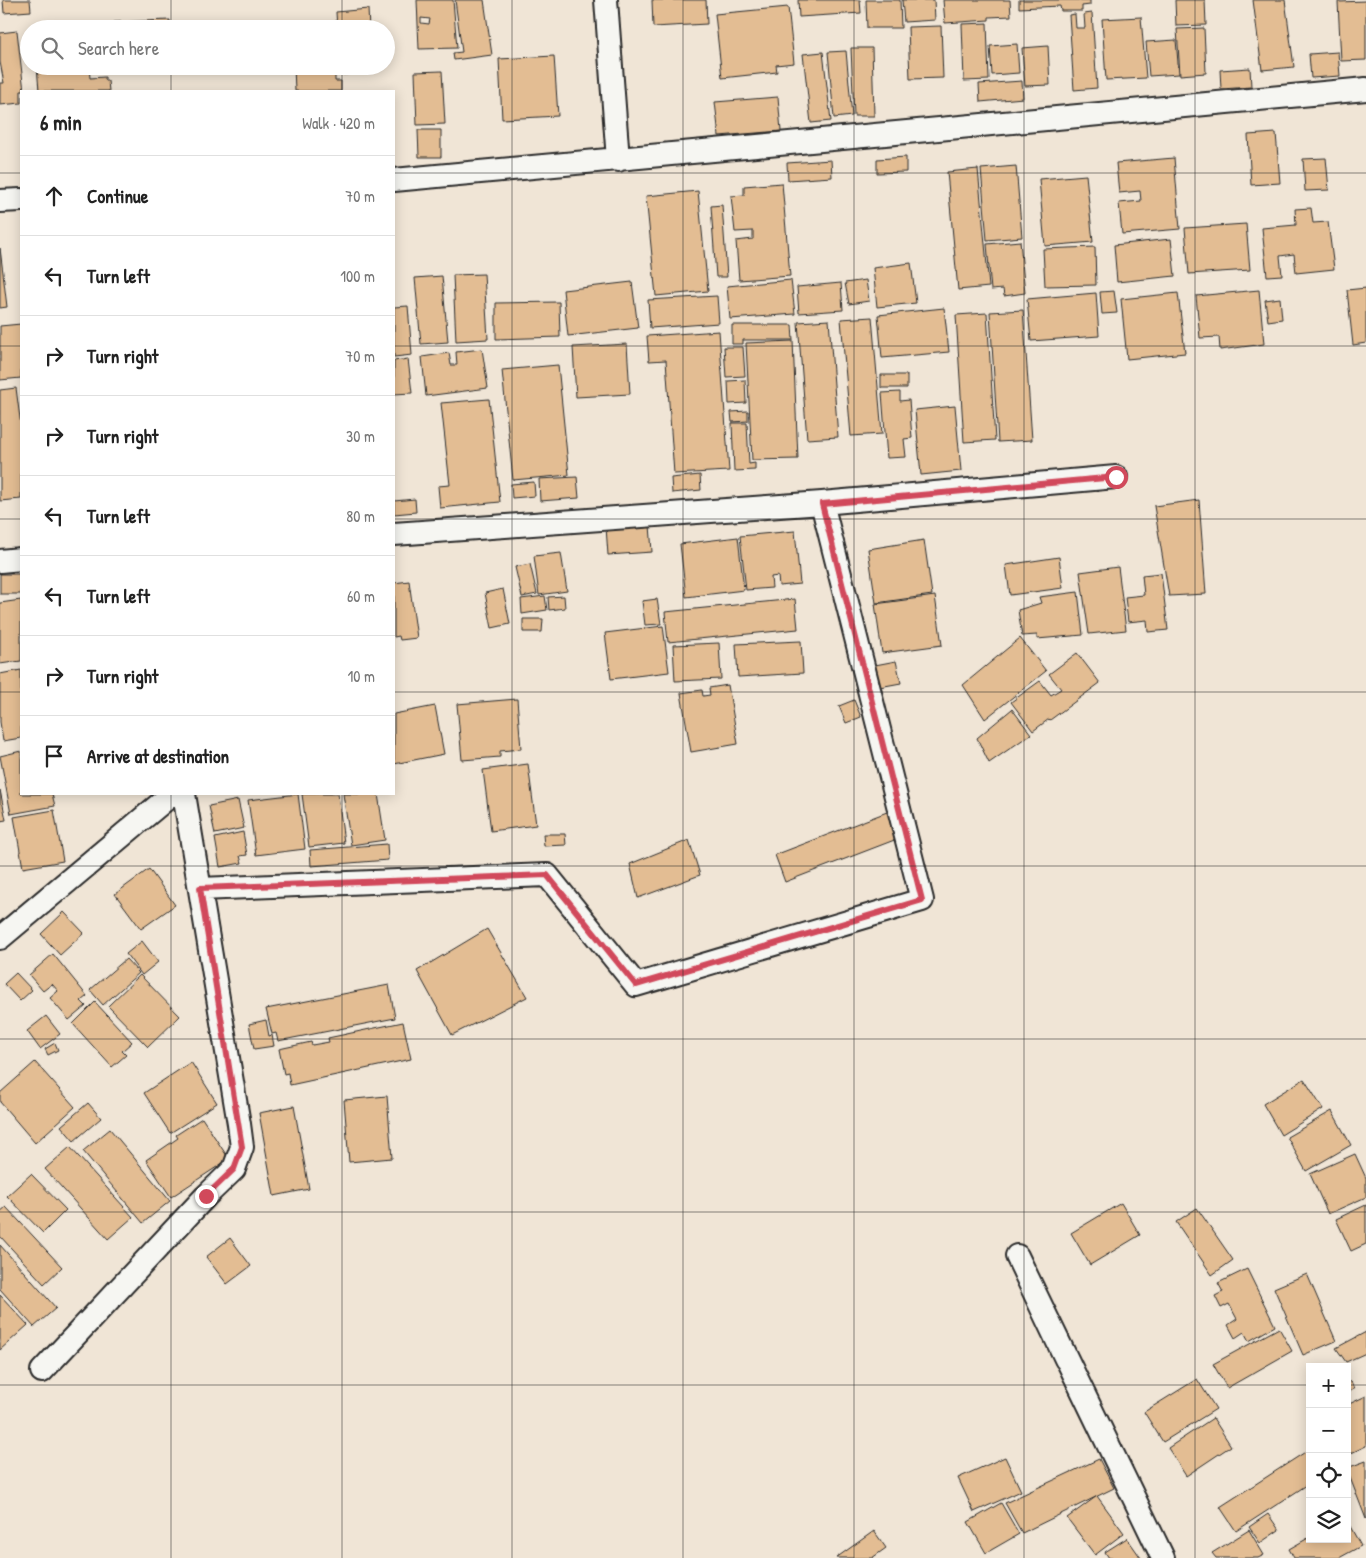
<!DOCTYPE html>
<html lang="en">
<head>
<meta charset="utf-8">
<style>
  body { margin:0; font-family:"Patrick Hand",sans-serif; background:#f6f6f6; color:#222 }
  .controls { position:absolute; right:15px; bottom:15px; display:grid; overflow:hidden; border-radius:0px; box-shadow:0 2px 12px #0003 }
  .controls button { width:45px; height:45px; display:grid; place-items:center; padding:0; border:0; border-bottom:1px solid #e0e0e0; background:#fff; color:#222; font:25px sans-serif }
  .stop { position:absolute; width:15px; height:15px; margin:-11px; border:4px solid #d1495b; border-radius:50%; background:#fff }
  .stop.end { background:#d1495b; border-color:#fff; box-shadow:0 1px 5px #0008 }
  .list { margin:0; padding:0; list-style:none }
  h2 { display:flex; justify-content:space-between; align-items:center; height:65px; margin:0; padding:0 20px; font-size:21px }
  h2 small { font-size:16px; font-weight:400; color:#767676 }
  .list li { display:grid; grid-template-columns:32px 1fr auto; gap:15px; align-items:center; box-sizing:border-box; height:80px; padding:0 20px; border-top:1px solid #e0e0e0 }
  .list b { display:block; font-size:19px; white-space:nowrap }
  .list em { font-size:16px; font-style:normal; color:#767676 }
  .icon { flex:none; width:28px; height:28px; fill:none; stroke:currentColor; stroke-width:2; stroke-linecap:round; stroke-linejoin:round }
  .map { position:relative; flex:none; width:1366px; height:1558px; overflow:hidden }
  .search { position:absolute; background:#fff; box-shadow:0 2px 12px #0003; left:20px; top:20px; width:375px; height:55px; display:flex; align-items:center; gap:12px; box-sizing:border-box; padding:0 18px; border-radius:28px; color:#767676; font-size:19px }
  .panel { position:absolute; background:#fff; box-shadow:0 2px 12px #0003; left:20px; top:90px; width:375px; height:705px; border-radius:0px }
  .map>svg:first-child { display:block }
  .building { fill:#e3bd93; stroke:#2b2b2b; fill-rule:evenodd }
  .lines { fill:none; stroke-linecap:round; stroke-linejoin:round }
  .minor-casing { stroke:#2b2b2b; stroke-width:26 }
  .minor { stroke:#f6f6f2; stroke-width:22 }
  .route { stroke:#d1495b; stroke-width:6 }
  .grid { fill:none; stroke:#2b2b2b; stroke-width:1; stroke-opacity:0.55 }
</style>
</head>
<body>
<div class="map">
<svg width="1366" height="1558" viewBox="0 0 1366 1558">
  <rect width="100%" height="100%" fill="#f0e5d6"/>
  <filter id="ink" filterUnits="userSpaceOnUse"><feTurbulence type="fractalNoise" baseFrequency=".02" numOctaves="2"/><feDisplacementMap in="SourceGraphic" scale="10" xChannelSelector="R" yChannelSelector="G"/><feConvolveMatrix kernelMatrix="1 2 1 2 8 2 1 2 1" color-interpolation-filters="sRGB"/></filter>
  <g filter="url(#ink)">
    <path class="building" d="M3,0H30L31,11L4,13Z
      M417,0H453L457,48L419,49ZM421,18L430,19L429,24L421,23Z
      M455,0H484L492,55L454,60L453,53L462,52Z
      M652,0H706L707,24L653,27Z
      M798,0H860L861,13L799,17Z
      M866,0H900L901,28H867Z
      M902,0H934L935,20L904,22Z
      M943,0H1010L1011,16L989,17V20L945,23Z
      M1019,0H1090V5L1082,6V11H1061L1060,6L1019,8Z
      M1175,0H1205L1206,25L1176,26Z
      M1253,0H1285L1294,67L1262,70Z
      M1366,1V60L1341,61L1338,2Z
      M788,7L794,63L776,65L777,72L722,78L715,14Z
      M368,9L369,29H337L336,12Z
      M1092,13L1097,88L1074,90L1069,15L1075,14L1076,28H1085L1084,14Z
      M1141,17L1146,78L1106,80L1102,19Z
      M170,20V29H114V22Z
      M987,23L989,80L964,81L962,24Z
      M941,26L943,78L910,79L908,27Z
      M1204,28L1206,73L1180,75L1177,29Z
      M17,31L24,91H21V103L0,105V83H4L0,62V33Z
      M1176,40L1179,74L1149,76L1146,42Z
      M1017,44L1019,73L992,75L990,46Z
      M1048,46L1050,85L1025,86L1022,48Z
      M851,48H872L874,116H854Z
      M846,51L852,116L834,118L828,52Z
      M823,52L831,121L811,123L803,54Z
      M1338,52L1340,76L1311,78L1309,54Z
      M554,56L558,116L502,119L499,59Z
      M37,66H89L90,78L105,77V81H108L109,91H39Z
      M115,66H171V68L115,69Z
      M294,66H335V81H341V91H295Z
      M340,66H359V74L340,75Z
      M1250,68L1251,87L1221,89L1220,70Z
      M442,71L445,124L417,125L415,72Z
      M1022,81L1023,98L980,102L979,84Z
      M778,97L781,131L719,136L715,102Z
      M418,130H441V157H419Z
      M1276,133L1280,183L1251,185L1248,135Z
      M906,157V172L877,173V159Z
      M1174,158L1180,229L1122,234L1119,203L1141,201L1140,191L1119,193L1116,163Z
      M1326,158L1329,190L1305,191L1303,159Z
      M831,160L832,177L788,180L787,163Z
      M1016,166L1022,237L987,240L981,169Z
      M978,169L989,287L958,290L947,172Z
      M1086,175L1093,242L1045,246L1039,179Z
      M782,183L790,276L739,280L736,241L753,239V231L735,232L731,196L744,195V186Z
      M698,191L708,291L656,296L646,196Z
      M722,205L727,277H716L711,206Z
      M1311,208L1313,223L1328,222L1334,269L1296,273L1294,254L1280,256L1282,275L1267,276L1262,228L1296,225L1295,209Z
      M1246,224L1250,270L1189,274L1185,228Z
      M1171,239L1175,276L1117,282L1114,245Z
      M1020,241L1025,293L1004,296L1003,289L991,290L987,244Z
      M1095,247L1096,285L1045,286L1043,249Z
      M0,248L7,307L0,308Z
      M911,263L916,303L877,307L873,268Z
      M484,274L488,339L456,341L453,275Z
      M442,276L448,342L421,344L415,278Z
      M791,280L795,314L730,319L727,286Z
      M866,280L869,301L849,304L845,283Z
      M632,282L638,328L568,336L563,290Z
      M841,283L843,310L799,313L797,287Z
      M1366,288V343L1353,345L1347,290Z
      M1259,290L1264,344L1220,350L1219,337L1200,338L1196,296Z
      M1114,291L1117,313L1102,314L1100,292Z
      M1096,293L1099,336L1031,341L1027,299Z
      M1178,293L1185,353L1127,359L1121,299Z
      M717,296L719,323L650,328L648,300Z
      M1280,298L1282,319L1268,321L1265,300Z
      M559,302L560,337L496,339V303Z
      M408,306L412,355L394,357V307Z
      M944,308L949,352L882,358L878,315Z
      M1023,310L1032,440L998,442L990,312Z
      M987,313L995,440L964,442L956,315Z
      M872,317L882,434L851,436L841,319Z
      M829,320L838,437L807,439L798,322Z
      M21,324V378L0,380V326Z
      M732,325H792L793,340H743V344H732Z
      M719,331L729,471L674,474L666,360L649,361L647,336Z
      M793,341L798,459L752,460L746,343Z
      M627,344L630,394L576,397L573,347Z
      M724,347H743L745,376L726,377Z
      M482,349L488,388L426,396L422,357L449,353L451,365H457L456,352Z
      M408,359L412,393L394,394V361Z
      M558,365L569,475L513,480L502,370Z
      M881,375H907V388H881Z
      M745,380L746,403L729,404L728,381Z
      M16,388L21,426V499L0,501V390Z
      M900,392V401L909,400L912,438L904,439L906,457L887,458L882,393Z
      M489,399L500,502L440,508L438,486L450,485L441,403Z
      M955,406L961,471L921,475L915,410Z
      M748,411V421L732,422L731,412Z
      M732,423H747L749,464L755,463V470L734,471Z
      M700,475L701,490L672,493L671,478Z
      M577,477L579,498L540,501L539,479Z
      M534,482L535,496L512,498L511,484Z
      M415,499L416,512L394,514V501Z
      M1199,500L1206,594L1169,596L1154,506Z
      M650,525L652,552L608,555L606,527Z
      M795,531L800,584L779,586L778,576L771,577L772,588L746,590L740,536Z
      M738,537L744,590L686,597L680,544Z
      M924,540L932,595L876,603L868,549Z
      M561,553L567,591L539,595L534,556Z
      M1059,557L1063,588L1010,595L1006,565Z
      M530,564L537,594L522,597L515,567Z
      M1118,567L1126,630L1089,634L1080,572Z
      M1161,573L1168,630L1148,632L1147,620L1128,622L1125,597L1144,595L1142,575Z
      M0,574H21V594H0Z
      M409,581L417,638L400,640L399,636L394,637V583Z
      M503,589L510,624L492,628L485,593Z
      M1078,592L1083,635L1037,639V635L1022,636L1018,610L1041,603L1039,597Z
      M545,596L547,610L522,614L521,599Z
      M564,596L565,608L549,610L548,597Z
      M935,596L942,645L882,653L875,604Z
      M657,599L661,624L645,625L642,601Z
      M795,599L798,629L668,642L665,612Z
      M21,600V661L0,664V603Z
      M523,619H543L542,632H523Z
      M663,626L669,672L611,679L605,633Z
      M1020,638L1046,671L985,719L963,685Z
      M801,641L803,673L738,677L736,644Z
      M719,643L721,679L675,681L673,645Z
      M1077,653L1100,683L1050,720L1049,719L1033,731L1011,702L1040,681L1051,695L1061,689L1049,674Z
      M896,661L901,683L874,688L870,666Z
      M21,670V738L3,741L0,722V674Z
      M728,685L738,744L691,752L681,693L702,690L703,696L710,695L709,688Z
      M517,699L521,749L500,751V757L462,760L457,704Z
      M854,700L861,717L846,723L839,706Z
      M435,706L444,754L394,764V714Z
      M1012,709L1031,734L989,763L977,738Z
      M21,751V794H52L55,806L11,814L0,756Z
      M528,764L536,825L491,831L483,770Z
      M0,790L6,820L0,821Z
      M298,794L305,849L256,855L248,800Z
      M302,794H338L344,843L309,847Z
      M343,794H378L385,840L351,845Z
      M238,800L244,828L215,834L209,806Z
      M54,810L63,861L23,868L14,817Z
      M887,812L897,839L785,882L775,855Z
      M243,832L247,855L240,856L242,863L220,867L215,838Z
      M543,834H565L566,845L544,846Z
      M689,840L700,875L638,898L630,864Z
      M387,844L388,860L311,866L310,850Z
      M149,869L175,905L141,929L115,894Z
      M64,912L84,933L60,955L41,934Z
      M487,929L527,997L452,1035L417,971Z
      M142,941L158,962L142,975L126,954Z
      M53,954L87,996L81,1001L86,1006L69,1020L50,998L58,991L52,984L43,991L29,975Z
      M126,959L139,973L103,1005L90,990Z
      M16,973L32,990L20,1001L4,984Z
      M140,975L180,1016L148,1047L108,1006Z
      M389,985L395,1018L278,1041L276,1033L272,1034L266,1009Z
      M95,1002L132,1042L122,1051L126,1055L112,1067L73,1024Z
      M46,1016L60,1034L40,1049L27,1031Z
      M266,1020L269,1036L272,1035L274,1046L254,1049L249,1024Z
      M403,1022L411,1059L290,1085L288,1073L284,1074L279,1049L311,1042L312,1045L329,1042L328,1038Z
      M55,1043L58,1050L48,1055L45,1049Z
      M35,1062L75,1107L35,1143L0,1102V1093Z
      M191,1062L217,1103L170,1133L144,1093Z
      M1304,1079L1323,1109L1281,1135L1263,1104Z
      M387,1096L392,1158L349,1162L344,1100Z
      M88,1103L101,1118L74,1141L61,1126Z
      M294,1106L309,1189L274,1196L259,1113Z
      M1332,1111L1351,1145L1306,1171L1287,1137Z
      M202,1118L229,1159L171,1197L146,1160L178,1138L176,1135Z
      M110,1129L170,1201L143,1223L83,1151Z
      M70,1147L133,1217L108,1239L45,1169Z
      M1355,1154L1366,1178V1197L1328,1214L1310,1174Z
      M31,1174L66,1210L43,1233L7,1196Z
      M1121,1203L1140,1235L1090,1265L1071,1233Z
      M1366,1205V1244L1351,1251L1336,1219Z
      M6,1207L62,1267L44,1284L0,1236V1212Z
      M1197,1208L1233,1260L1212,1275L1176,1222Z
      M230,1238L251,1266L227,1284L206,1257Z
      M0,1245L56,1308L34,1327L0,1289Z
      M1247,1269L1275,1326L1249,1341L1244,1332L1235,1338L1228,1325L1237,1319L1229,1304L1221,1308L1215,1296L1223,1292L1218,1283Z
      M1307,1274L1336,1341L1303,1355L1274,1288Z
      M0,1295L28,1325L0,1350Z
      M1279,1328L1292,1351L1227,1388L1213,1364Z
      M1366,1332V1353L1346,1362L1336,1348Z
      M1197,1379L1216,1409L1163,1442L1144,1412Z
      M1351,1381L1354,1389L1347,1393V1383Z
      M1366,1396V1446L1347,1455V1405Z
      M1213,1418L1231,1446L1186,1476L1168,1448Z
      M1310,1449V1483L1236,1531L1220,1507Z
      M1005,1457L1021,1491L974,1512L958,1478Z
      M1099,1459L1114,1488L1022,1533L1005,1503Z
      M1366,1461V1519L1347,1470V1468Z
      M1097,1496L1124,1533L1095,1555L1067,1518Z
      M1001,1503L1019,1534L986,1553L968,1522Z
      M1268,1514L1279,1530L1260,1543L1249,1527Z
      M1347,1521L1361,1546L1339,1558H1294L1289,1549L1310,1537V1539H1347Z
      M1249,1530L1264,1555L1258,1558H1216L1212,1553Z
      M874,1531L886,1548L872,1558H836Z
      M1127,1538L1141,1558H1109L1105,1552Z"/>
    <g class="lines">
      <g class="minor-casing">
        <path id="minor" d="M606,0L618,160
          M394,180L1366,89
          M0,201L21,200
          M394,534L822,503L1116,477
          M0,561L21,559
          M200,889L547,875L636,985L922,900L822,503
          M0,938L172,794
          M1066,1359L1017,1256L1163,1558
          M42,1371L206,1196L234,1169L242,1147L239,1124L184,794"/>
      </g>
      <use href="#minor" class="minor"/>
    </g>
  </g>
  <g class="lines" filter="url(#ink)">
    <path class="route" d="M206,1196L234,1169L242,1147L200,888L547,875L636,985L922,900L822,504L1116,477"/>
  </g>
  <path class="grid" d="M171,0V29M342,0V29M512,0V1558M683,0V1558M854,0V1558M1024,0V1558M1195,0V1558M171,66V91M342,66V91M0,173H21M394,173H1366M0,346H21M394,346H1366M0,519H21M394,519H1366M0,692H21M394,692H1366M171,794V1558M342,794V1558M0,866H1366M0,1039H1366M0,1212H1366M0,1385H1310M1347,1385H1366"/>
</svg>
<div class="controls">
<button>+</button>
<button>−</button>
<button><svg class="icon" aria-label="locate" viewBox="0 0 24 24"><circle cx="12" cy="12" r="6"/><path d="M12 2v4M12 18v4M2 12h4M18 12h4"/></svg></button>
<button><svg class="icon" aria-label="layers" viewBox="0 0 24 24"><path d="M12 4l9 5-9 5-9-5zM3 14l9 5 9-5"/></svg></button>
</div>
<div class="stop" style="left:1116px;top:477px"></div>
<div class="stop end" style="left:206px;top:1196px"></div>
<div class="search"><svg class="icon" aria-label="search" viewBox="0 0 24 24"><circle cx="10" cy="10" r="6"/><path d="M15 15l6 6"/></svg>Search here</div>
<section class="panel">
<h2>6 min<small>Walk · 420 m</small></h2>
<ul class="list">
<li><svg class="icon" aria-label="ahead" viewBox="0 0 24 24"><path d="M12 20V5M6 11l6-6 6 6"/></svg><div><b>Continue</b></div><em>70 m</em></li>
<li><svg class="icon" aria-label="left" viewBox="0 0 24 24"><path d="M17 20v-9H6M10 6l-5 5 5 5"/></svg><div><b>Turn left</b></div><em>100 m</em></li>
<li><svg class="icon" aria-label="right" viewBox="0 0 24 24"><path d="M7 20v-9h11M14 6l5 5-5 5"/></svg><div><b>Turn right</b></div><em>70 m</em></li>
<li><svg class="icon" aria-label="right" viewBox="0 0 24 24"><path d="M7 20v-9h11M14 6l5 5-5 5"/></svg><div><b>Turn right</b></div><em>30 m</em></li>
<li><svg class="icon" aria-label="left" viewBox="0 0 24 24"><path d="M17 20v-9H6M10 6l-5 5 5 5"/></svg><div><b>Turn left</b></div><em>80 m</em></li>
<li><svg class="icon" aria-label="left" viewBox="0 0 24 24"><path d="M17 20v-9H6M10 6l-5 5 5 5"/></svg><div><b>Turn left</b></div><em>60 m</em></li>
<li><svg class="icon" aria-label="right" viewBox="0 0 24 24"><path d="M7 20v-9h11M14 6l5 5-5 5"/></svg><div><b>Turn right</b></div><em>10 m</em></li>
<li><svg class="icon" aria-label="arrive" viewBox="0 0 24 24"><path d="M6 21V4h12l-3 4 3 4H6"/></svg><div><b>Arrive at destination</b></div></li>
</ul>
</section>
</div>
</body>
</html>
